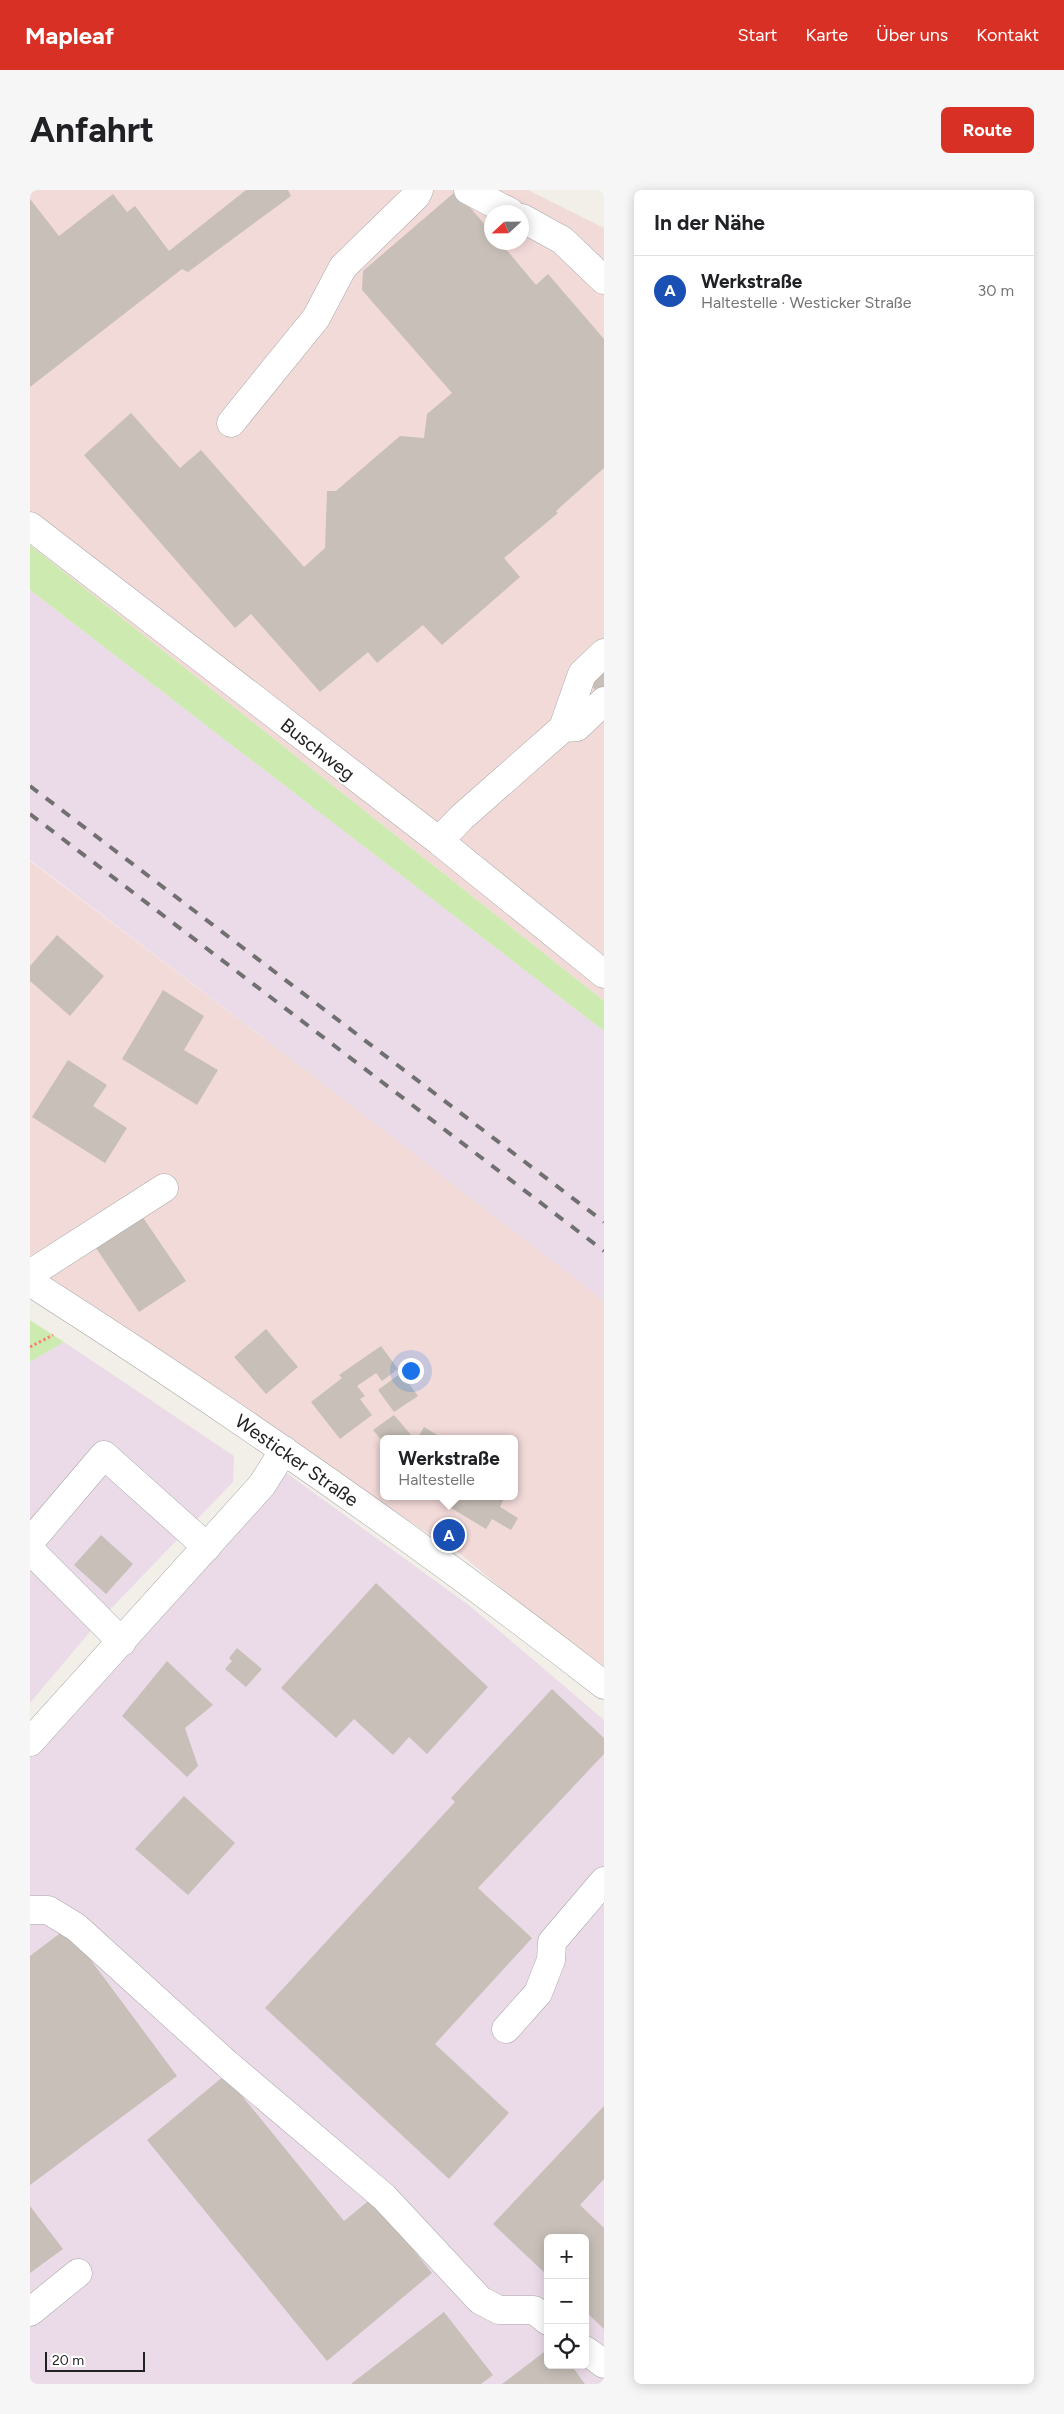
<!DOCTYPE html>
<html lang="de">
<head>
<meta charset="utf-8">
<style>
  body { margin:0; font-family:Figtree,sans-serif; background:#f6f6f6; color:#202124 }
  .controls { position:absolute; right:15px; bottom:15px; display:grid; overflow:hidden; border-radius:8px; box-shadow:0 2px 12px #0003 }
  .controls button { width:45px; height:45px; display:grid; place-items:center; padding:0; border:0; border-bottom:1px solid #e0e0e0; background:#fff; color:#202124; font:25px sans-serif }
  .compass { position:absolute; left:454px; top:15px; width:45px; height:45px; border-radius:50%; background:#fff; box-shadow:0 2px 12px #0003; rotate:248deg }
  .scale { position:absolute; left:15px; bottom:12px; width:100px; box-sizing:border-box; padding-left:5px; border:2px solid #222; border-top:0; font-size:14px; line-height:18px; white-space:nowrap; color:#222; -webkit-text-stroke:4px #fff; paint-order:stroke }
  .you { position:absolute; left:380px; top:1180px; width:18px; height:18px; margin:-12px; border:4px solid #fff; border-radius:50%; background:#1a73e8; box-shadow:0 0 0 8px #1a73e833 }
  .badge { display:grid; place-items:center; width:32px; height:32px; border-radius:50%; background:#d93025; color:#fff; font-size:16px; font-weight:700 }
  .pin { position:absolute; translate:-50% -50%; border:2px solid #fff; box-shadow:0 1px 5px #0006 }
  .popup { position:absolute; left:350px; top:1245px; width:138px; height:65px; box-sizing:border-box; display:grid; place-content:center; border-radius:8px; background:#fff; filter:drop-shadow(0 1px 4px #0005); font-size:16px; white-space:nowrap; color:#757577 }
  .popup b { font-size:19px; color:#202124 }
  .popup::after { content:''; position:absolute; left:50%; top:100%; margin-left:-10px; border:10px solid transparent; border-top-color:#fff }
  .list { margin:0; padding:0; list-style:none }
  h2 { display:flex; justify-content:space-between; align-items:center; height:65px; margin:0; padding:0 20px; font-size:21px }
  h2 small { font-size:16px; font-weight:400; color:#757577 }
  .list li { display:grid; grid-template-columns:32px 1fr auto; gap:15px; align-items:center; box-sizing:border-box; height:70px; padding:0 20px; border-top:1px solid #e0e0e0 }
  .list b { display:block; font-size:19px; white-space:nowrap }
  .list p { margin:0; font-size:16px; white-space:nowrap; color:#757577 }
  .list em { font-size:16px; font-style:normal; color:#757577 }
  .icon { flex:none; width:28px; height:28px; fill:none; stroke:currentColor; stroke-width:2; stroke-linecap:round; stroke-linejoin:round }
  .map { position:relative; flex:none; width:574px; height:2194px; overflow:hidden; border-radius:8px }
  header { display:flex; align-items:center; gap:30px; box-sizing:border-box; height:70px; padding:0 25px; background:#d93025; color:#fff }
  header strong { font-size:24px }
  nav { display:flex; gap:28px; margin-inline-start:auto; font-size:18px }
  .intro { display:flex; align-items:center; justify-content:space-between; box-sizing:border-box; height:120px; padding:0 30px }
  h1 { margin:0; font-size:35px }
  .button { padding:12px 22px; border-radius:8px; background:#d93025; color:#fff; font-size:18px; font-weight:700 }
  main { display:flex; gap:30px; padding:0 30px }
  aside { flex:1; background:#fff; border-radius:8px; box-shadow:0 2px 12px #0003 }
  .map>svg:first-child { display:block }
  .commercial { fill:#f2dad9; fill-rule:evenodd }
  .industrial { fill:#ebdbe8; fill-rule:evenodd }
  .grass { fill:#cdebb0 }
  .building { fill:#c7bfb8 }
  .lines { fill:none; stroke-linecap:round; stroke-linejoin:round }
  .minor-casing { stroke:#a9a9a9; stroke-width:29 }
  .path { stroke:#fa8072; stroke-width:3; stroke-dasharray:2.5 2.5; stroke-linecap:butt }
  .minor { stroke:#fff; stroke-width:28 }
  .rail { stroke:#707070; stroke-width:4; stroke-dasharray:10 10; stroke-linecap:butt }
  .labels { text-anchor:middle; stroke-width:4; stroke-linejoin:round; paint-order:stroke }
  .street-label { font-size:19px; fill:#222; stroke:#fff }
</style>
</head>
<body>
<header>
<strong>Mapleaf</strong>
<nav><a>Start</a><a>Karte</a><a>Über uns</a><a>Kontakt</a></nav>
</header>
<div class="intro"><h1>Anfahrt</h1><a class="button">Route</a></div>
<main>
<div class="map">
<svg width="574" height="2194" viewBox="0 0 574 2194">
  <rect width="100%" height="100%" fill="#f2efe9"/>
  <path class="commercial" d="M0,0H498L574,38V811L0,355ZM462,22H492V52H462Z
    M0,671L281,884L574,1111V1484L429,1363L0,1087ZM354,1249H484V1306H354Z"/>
  <path class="industrial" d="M0,400L574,841V1111L281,884L0,670Z
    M34,1152L204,1266L203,1292L69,1431L0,1513V1172Z
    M251,1279L440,1416L574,1530V2194H0V1557ZM518,2048H555V2175H518Z"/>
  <path class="grass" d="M0,355L574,811V841L0,400Z
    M0,1130L34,1152L0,1172Z"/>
  <path class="building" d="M216,0H258L261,6L158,82L152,79L0,197V9L29,46L83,4L97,22L105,16L139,61Z
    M426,1L462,43V52H470L506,95L518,84L574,149V278L526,321L528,323L474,368L490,387L412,455L393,435L347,473L338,462L290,502L221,424L205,438L54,265L101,223L150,278L171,260L274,377L295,358L297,301H306L370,246L394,248L397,224L422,203L332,100L333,81Z
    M574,481V510L560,494Z
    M27,745L74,786L40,826L0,791V776Z
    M133,800L174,826L154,860L188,880L167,915L92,869Z
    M38,870L77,895L63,916L97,938L75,973L2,927Z
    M112,1026L156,1091L109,1122L66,1058Z
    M236,1139L268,1177L236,1204L204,1167Z
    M351,1156L368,1179L352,1191L346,1183L327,1196L335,1206L330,1209L342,1225L310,1249L281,1212L312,1188L309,1185Z
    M371,1183L388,1206L364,1222L348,1200Z
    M364,1225L382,1246L380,1249H354V1253L343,1240Z
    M394,1237L414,1249H387Z
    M401,1306H475L470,1317L488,1328L481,1340L462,1329L456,1339Z
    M71,1345L103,1374L76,1404L44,1375Z
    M346,1393L458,1497L397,1564L379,1547L363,1565L324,1529L306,1548L251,1498Z
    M207,1458L232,1479L216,1497L195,1479L202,1471L199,1468Z
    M137,1471L183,1515L155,1538L168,1576L157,1587L92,1526Z
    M522,1499L574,1548V1564L448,1698L502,1748L405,1854L479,1923L419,1989L235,1818L425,1612L421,1608Z
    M154,1606L205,1653L158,1705L105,1659Z
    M37,1738L147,1886L0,1995V1766Z
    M195,1885L314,2031L342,2008L402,2083L297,2171L117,1950Z
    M574,1916V1989L550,2015L574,2038V2139L555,2121V2048H518V2086L463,2034Z
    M0,2016L33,2059L0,2083Z
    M414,2122L463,2185L451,2194H321Z
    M518,2159V2175H541L555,2194H472Z"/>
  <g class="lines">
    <g class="minor-casing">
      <path id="minor" d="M438,0L480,22
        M492,28L532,50L574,90
        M201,233L286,128L313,77L386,6L389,0
        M0,336L409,651L574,784
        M533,538L547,537L574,511
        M409,651L432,627L533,538L552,484L574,463
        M0,1084L134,998
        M0,1092C197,1218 389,1351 574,1495
        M0,1352L74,1265L177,1357
        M0,1360L92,1452
        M0,1552L232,1295L254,1260
        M0,1720H18L46,1737L197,1874L354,2007L450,2110L469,2120H504L518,2131
        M476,1839L508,1803L521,1770L522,1752L574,1691
        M0,2122L48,2083
        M555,2160L574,2174"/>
    </g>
    <path class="path" d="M0,1157L23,1145"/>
    <use href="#minor" class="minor"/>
    <path class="rail" d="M0,596L574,1032
      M0,624L574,1061"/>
  </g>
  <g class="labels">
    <g class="street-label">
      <text transform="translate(288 559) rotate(38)" y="7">Buschweg</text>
      <text transform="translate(267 1270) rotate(35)" y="7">Westicker Straße</text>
    </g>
  </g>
</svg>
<div class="controls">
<button>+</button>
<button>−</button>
<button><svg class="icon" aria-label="locate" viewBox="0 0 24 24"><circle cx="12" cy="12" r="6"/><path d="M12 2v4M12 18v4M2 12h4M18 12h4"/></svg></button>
</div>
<svg class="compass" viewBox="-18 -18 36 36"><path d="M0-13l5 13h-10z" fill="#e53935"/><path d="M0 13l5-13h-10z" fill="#757577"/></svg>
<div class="scale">20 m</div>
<div class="you"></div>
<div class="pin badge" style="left:419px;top:1345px;background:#1a4fb4">A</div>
<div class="popup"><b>Werkstraße</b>Haltestelle</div>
</div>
<aside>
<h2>In der Nähe<small></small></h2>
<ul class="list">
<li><span class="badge" style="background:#1a4fb4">A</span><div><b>Werkstraße</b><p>Haltestelle · Westicker Straße</p></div><em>30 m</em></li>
</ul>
</aside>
</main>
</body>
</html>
